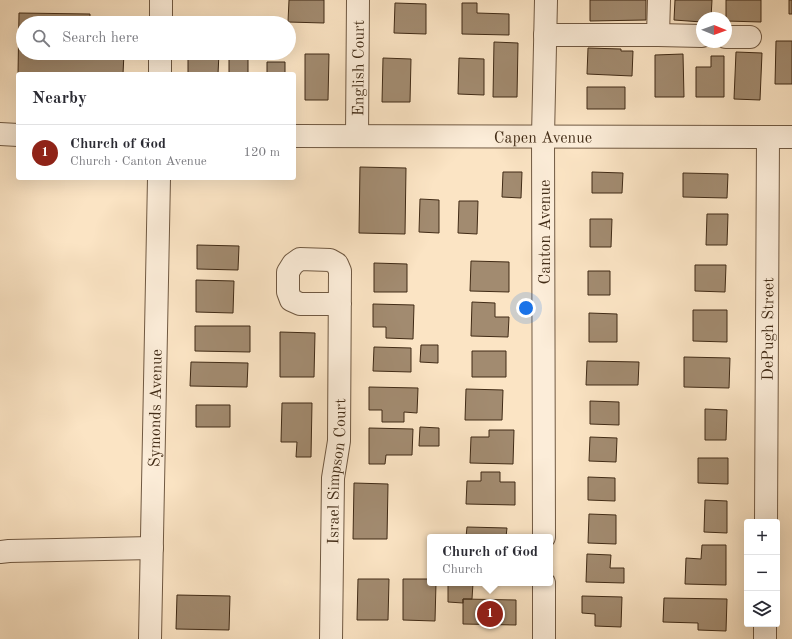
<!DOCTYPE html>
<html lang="en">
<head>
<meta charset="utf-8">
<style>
  body { margin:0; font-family:"Old Standard TT",serif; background:#f7f7f7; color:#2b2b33 }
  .controls { position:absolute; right:12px; bottom:12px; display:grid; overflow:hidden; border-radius:4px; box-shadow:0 4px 16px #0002 }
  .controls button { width:36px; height:36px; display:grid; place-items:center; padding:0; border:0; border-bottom:1px solid #e1e1e2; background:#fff; color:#2b2b33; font:20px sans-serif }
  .compass { position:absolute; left:696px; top:12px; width:36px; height:36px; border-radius:50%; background:#fff; box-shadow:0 4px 16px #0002; rotate:91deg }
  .you { position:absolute; left:526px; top:308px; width:14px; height:14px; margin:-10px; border:3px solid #fff; border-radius:50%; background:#1a73e8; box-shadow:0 0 0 6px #1a73e833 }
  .badge { display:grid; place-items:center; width:26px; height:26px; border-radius:50%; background:#8f2418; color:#fff; font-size:13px; font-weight:700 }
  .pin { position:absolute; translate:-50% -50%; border:2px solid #fff; box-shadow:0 1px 4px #0006 }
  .popup { position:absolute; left:427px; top:534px; width:126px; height:52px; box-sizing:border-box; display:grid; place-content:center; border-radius:4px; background:#fff; filter:drop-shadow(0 1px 3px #0005); font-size:13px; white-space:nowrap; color:#7c7c81 }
  .popup b { font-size:15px; color:#2b2b33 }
  .popup::after { content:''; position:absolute; left:50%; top:100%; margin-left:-8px; border:8px solid transparent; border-top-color:#fff }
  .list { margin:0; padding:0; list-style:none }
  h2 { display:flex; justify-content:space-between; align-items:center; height:52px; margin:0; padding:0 16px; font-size:17px }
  h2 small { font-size:13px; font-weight:400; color:#7c7c81 }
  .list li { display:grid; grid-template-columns:26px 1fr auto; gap:12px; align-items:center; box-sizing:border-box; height:56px; padding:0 16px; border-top:1px solid #e1e1e2 }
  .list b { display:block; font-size:15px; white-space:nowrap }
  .list p { margin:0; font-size:13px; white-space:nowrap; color:#7c7c81 }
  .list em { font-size:13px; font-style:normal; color:#7c7c81 }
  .icon { flex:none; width:22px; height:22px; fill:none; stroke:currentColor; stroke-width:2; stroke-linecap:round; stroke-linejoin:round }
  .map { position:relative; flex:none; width:792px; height:639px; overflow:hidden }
  .search { position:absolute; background:#fff; box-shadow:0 4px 16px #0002; left:16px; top:16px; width:280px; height:44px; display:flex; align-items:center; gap:10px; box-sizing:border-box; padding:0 14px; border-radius:22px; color:#7c7c81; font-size:15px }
  .panel { position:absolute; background:#fff; box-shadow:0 4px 16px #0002; left:16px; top:72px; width:280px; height:108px; border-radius:4px }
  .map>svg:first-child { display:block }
  .building { fill:#a28b70; stroke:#412b16 }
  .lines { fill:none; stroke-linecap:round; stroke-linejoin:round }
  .minor-casing { stroke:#705942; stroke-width:24 }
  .minor { stroke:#fcedd9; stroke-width:22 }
  .labels { text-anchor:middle; stroke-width:4; stroke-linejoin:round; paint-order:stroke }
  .street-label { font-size:16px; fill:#412b16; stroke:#fcedd9 }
</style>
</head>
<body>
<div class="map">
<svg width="792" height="639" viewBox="0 0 792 639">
  <rect width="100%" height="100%" fill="#fbe4c4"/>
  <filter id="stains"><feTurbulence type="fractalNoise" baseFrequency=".005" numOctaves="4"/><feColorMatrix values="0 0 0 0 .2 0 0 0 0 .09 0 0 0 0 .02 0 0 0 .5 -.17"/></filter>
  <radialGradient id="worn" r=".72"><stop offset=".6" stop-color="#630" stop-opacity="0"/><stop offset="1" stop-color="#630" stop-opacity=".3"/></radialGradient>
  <path class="building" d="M289,0H324V23L288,22Z
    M590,0H646V20L590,21Z
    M675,0H712L711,18H702V22L674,20Z
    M726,0H761V22L726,21Z
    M789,0H792V14H789Z
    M395,3L426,4V34L394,33Z
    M462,3H477V13L509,14V35L462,34Z
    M19,13L90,14V23H23V53H124L123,74H18Z
    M776,41H792V84H775Z
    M494,42L518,43L517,97H493Z
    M588,48L621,49V51H633L632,76L587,74Z
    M736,52L762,53L760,100L734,99Z
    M188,53H219L218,74H188Z
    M229,53H248V74H229Z
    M305,54H329L328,100H305Z
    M683,54L684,97H655V55Z
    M711,56H724V97H696V67H711Z
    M383,58L411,59L410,102H382Z
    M459,58L484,59V95L458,94Z
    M267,62H285V74H267Z
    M587,87H625V109H587Z
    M360,167L406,168L405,234L359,233Z
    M503,172H522L521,198L502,197Z
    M592,172L623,173L622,193H592Z
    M683,173L728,174L727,198L683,197Z
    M420,199L439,200V233L419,232Z
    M459,201H478L477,234L458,233Z
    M707,214H728L727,245H706Z
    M590,219H612L611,247H590Z
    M197,245L239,246L238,270L197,269Z
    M471,261L509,262V292L470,291Z
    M374,263L407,264V292H374Z
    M695,265H726L725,292L695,291Z
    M588,271H610V295H588Z
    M196,280L234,281L233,313L196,312Z
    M472,302L495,303V317H509L508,337L471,336Z
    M373,304L414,305L413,339L386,338V327H373Z
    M693,310H727V342L693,341Z
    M589,313L617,314V342H589Z
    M195,326H250V352L195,351Z
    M280,332L315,333L314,377H280Z
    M421,345H438V363L420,362Z
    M374,347L411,348V372L373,371Z
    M472,351H506V377H472Z
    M684,357L730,358L729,388L684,387Z
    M587,361L639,362L638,385H586Z
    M191,362L248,363L247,387L190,386Z
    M369,387L418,388L417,413L404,412V422H382V410H369Z
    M466,389L503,390L502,420H465Z
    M590,401L619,402V425L590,424Z
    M282,403H312L311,457H296L297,442H281Z
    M196,405H230V427H196Z
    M705,409L727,410L726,440H705Z
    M420,427L439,428V446H419Z
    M369,428L413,429L412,455H386L385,464H369Z
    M489,430H514L513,464L470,463L471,437H489Z
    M590,437L617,438L616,462L589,461Z
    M698,458H728V484L698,483Z
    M481,472H500V482H515V505L466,504L467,481H481Z
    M588,477L615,478V501L588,500Z
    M354,483L388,484L387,539H353Z
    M705,500L727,501V533L704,532Z
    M589,514L616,515V544L588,543Z
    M467,527L507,528L506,537H466Z
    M702,545H726V585L685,584L686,558L701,559Z
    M587,554L611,555L610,568H624V583L586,582Z
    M358,579H389L388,620H357Z
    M403,579H430V583H436L435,621L403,620Z
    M448,583H473L472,599H463V603L448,602Z
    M177,595L230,596L229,630L176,629Z
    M582,596L622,597L621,627L595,626V614L582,613Z
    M664,598L727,599L726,631L698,630V623L663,622Z
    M463,599L516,600V625L463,624Z"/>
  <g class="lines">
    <g class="minor-casing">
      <g id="minor">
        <path d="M161,23V0"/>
        <path d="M545,35H658L659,0"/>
        <path d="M658,35L702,36"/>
        <path d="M726,37H750"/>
        <path d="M160,74V53"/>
        <path d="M0,134L18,135"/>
        <path id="s1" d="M294,136L792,137"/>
        <path id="s2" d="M357,136L358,0"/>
        <path id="s3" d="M766,522L768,137"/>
        <path d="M544,537L543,136L546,0"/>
        <path d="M0,552L9,551L152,548"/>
        <path d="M544,583V639"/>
        <path id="s4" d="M150,639L159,178"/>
        <path id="s5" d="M331,639L333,478L339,441L340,271L337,264L330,260L300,259L293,264L288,272V292L291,300L300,304H340"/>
        <path d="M765,639V624"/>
      </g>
    </g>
    <use href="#minor" class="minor"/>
  </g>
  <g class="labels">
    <g class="street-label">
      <text dy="6" stroke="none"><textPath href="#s2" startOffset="68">English Court</textPath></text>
      <text dy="6" stroke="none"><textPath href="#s1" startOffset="249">Capen Avenue</textPath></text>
      <text transform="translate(544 232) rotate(-90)" y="6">Canton Avenue</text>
      <text dy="6" stroke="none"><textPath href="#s3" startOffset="193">DePugh Street</textPath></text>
      <text dy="6" stroke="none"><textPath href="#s4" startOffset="231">Symonds Avenue</textPath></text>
      <text dy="6" stroke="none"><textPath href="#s5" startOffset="168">Israel Simpson Court</textPath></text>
    </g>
  </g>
  <rect width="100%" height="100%" filter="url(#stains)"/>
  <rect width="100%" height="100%" fill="url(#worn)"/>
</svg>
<div class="controls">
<button>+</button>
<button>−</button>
<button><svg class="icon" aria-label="layers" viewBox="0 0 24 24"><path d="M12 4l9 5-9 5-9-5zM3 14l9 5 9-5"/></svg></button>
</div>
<svg class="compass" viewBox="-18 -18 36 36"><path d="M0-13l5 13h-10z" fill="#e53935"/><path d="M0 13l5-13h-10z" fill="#7c7c81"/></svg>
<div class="you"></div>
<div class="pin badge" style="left:490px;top:614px">1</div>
<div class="popup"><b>Church of God</b>Church</div>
<div class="search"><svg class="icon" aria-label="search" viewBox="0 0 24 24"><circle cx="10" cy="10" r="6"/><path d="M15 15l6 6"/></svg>Search here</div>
<section class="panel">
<h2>Nearby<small></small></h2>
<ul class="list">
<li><span class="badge">1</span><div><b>Church of God</b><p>Church · Canton Avenue</p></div><em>120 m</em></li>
</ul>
</section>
</div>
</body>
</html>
